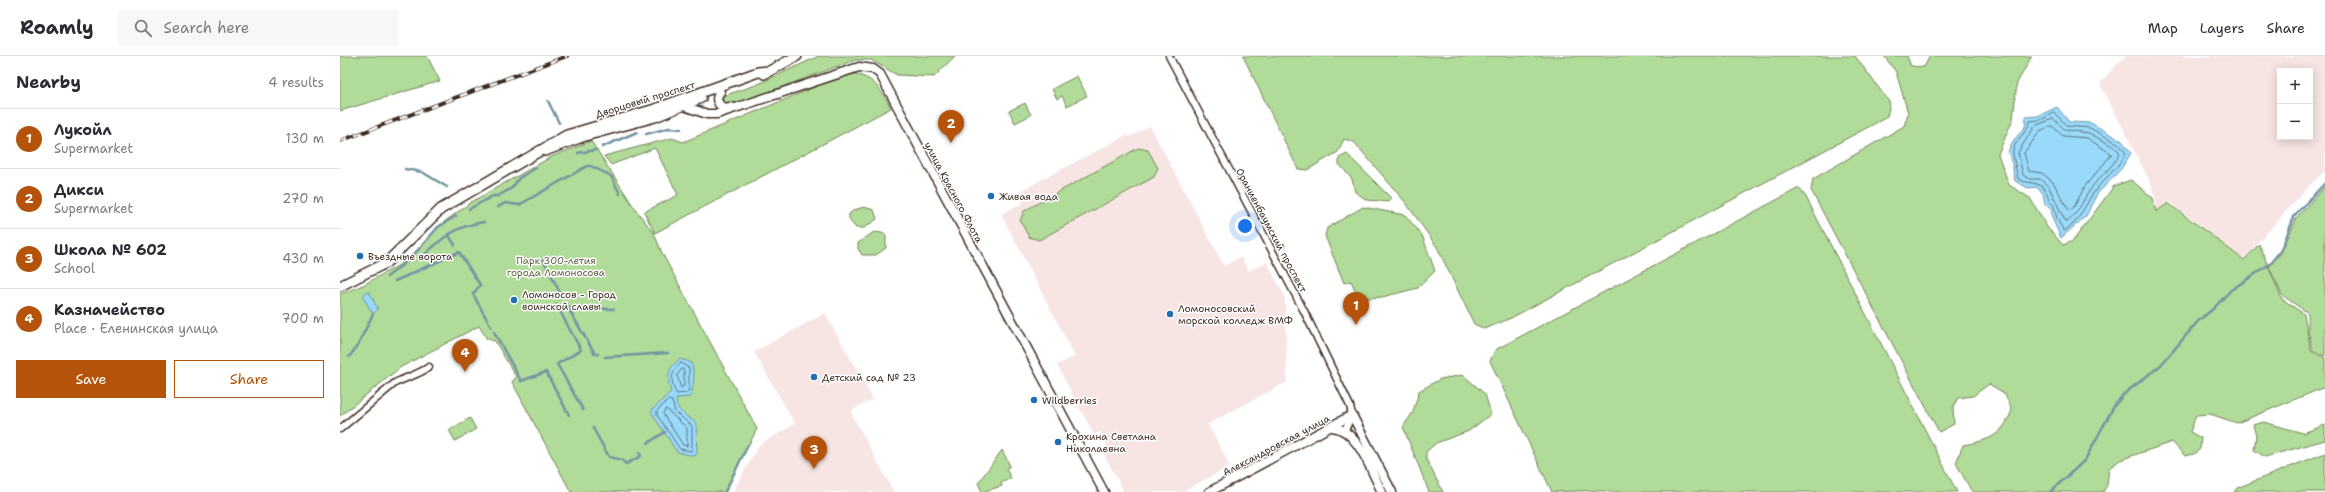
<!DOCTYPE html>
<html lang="en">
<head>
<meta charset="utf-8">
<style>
  body { margin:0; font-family:"Shantell Sans",sans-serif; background:#f7f7f7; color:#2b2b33 }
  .controls { position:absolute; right:12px; top:12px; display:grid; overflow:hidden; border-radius:0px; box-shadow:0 2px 10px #0003 }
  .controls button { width:36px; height:36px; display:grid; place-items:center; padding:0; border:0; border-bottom:1px solid #e1e1e2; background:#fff; color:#2b2b33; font:20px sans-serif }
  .you { position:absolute; left:905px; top:170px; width:14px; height:14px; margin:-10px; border:3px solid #fff; border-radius:50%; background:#1a73e8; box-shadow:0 0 0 6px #1a73e833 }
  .badge { display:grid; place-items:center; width:26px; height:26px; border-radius:50%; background:#b45309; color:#fff; font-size:13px; font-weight:700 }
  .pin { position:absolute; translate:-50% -33px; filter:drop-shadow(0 1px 2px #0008) }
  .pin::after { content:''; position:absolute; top:21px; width:14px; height:12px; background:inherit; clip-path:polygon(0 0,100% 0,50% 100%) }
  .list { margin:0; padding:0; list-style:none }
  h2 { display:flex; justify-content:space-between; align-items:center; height:52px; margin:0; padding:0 16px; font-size:17px }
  h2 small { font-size:13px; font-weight:400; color:#7c7c81 }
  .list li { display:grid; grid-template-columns:26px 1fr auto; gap:12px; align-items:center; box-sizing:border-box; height:60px; padding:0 16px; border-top:1px solid #e1e1e2 }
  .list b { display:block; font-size:15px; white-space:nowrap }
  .list p { margin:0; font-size:13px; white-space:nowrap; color:#7c7c81 }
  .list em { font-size:13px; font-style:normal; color:#7c7c81 }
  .actions { display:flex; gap:8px; padding:12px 16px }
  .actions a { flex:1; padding:9px 0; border:1px solid #b45309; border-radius:0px; text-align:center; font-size:14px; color:#b45309 }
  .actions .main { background:#b45309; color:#fff }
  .icon { flex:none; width:22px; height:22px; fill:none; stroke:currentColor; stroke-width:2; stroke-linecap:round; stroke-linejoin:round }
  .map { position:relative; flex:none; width:1985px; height:436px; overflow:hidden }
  header { display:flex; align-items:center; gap:24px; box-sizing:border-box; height:56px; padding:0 20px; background:#fff; border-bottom:1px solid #e1e1e2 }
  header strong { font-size:19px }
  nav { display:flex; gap:22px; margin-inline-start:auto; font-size:14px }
  .search { width:280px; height:36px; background:#f7f7f7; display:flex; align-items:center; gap:10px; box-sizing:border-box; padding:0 14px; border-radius:0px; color:#7c7c81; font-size:15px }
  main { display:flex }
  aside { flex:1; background:#fff }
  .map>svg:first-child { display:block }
  .built { fill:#f7e5e3; fill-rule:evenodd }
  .green { fill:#b0db98; stroke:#76825b }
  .water { fill:#99dafb; stroke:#7394a3 }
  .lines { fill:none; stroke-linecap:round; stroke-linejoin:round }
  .shore { stroke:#617076; stroke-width:1 }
  .stream { stroke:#7394a3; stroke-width:2.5 }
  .street-casing { stroke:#3b2a1e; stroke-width:9 }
  .secondary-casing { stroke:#3b2a1e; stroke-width:11 }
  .primary-casing { stroke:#3b2a1e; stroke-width:12 }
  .street { stroke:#fff; stroke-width:6 }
  .secondary { stroke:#fff; stroke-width:8 }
  .primary { stroke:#fff; stroke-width:9 }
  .rail-casing { stroke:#3b2a1e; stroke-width:4 }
  .rail { stroke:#fff; stroke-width:2.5; stroke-dasharray:8; stroke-linecap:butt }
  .poi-dot { fill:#1f6fb2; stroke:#fff; stroke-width:1.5 }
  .labels { text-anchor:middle; stroke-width:3; stroke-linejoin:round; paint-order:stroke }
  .street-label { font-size:10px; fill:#3b2a1e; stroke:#fff }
  .poi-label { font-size:10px; fill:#3b2a1e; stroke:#fff; text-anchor:start }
  .park-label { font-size:10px; fill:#5e5f43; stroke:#fff }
</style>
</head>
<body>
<header>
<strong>Roamly</strong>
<div class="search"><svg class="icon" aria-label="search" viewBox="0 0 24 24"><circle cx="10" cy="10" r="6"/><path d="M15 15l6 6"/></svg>Search here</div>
<nav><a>Map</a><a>Layers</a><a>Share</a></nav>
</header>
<main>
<aside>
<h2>Nearby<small>4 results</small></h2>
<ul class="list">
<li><span class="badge">1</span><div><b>Лукойл</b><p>Supermarket</p></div><em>130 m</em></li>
<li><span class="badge">2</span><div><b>Дикси</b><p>Supermarket</p></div><em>270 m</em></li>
<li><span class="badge">3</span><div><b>Школа № 602</b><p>School</p></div><em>430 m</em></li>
<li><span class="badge">4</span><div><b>Казначейство</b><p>Place · Еленинская улица</p></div><em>700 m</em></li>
</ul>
<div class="actions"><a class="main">Save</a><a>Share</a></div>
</aside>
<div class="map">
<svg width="1985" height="436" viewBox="0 0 1985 436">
  <rect width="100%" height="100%" fill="#fff"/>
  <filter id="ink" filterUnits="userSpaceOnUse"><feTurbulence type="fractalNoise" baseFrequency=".025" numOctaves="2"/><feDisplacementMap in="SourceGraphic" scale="8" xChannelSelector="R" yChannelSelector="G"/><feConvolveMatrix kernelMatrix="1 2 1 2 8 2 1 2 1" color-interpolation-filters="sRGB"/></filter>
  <g filter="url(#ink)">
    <path class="built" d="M1785,0H1985V115L1971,128L1903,203L1828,145L1818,155L1811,128L1760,27ZM1940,15H1970V81H1940Z
      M810,70L884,210L901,201L909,215L927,206L945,241L947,326L868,368L890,410L842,436H784L761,393L767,389L760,376L754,379L717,309L735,300L661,158L683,147L678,136L787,79L789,81Z
      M485,257L533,343L512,354L513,361L554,436H393L419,389L455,368L414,296Z"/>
    <path class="green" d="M0,0H87L100,25L0,55Z
      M479,0H615L594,21L557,19L531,4H515L409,43L385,48L381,44L383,40L416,29Z
      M903,0H1515L1550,47L1547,61L1171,262L1145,273L1134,268L1097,191L1066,147L1014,86L1004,83L998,96L967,114L958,113Z
      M1544,0H1567L1571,10L1584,11L1590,0H1692L1677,27L1673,63L1658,98L1669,129L1690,142L1707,171L1723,189L1733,185L1774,130L1791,124L1813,142L1816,156L1828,147L1904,204L1919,188L1942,243L1964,258L1971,295L1985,302V331L1897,367L1870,358L1856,359L1850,376L1861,382L1860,393L1854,398L1845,400L1832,386L1780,404L1769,412L1767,429L1763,436H1632L1616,407L1623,389C1649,384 1662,381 1672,354L1664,337L1649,328L1633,340L1618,342L1613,351L1614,368L1599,376L1471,134L1473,123L1564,70L1568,57L1556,16Z
      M515,18C536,23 541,34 551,52L315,177L304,156L338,139L315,92L271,109L264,100L332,82L343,86L501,20Z
      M737,20L747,40L727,50L722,40L717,43L712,33Z
      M685,47L691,59L675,67L669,55Z
      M251,85L296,154L314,177L322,197L417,373L384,436H231L172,326L176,321L155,285L147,283L139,270L61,311L0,360V238L23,229L59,209L76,195L100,169L131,146L211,101Z
      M798,92L808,94L818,112L814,121L699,184L689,181L680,165L684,155Z
      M1007,98L1051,142L1049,146L1027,144L1015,136L1012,123L999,108V102Z
      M1985,130V300L1973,295L1968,275V257L1942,239L1929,211L1941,197L1957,161Z
      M1459,132L1466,141L1617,436H1269C1261,433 1223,436 1212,436L1150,305L1155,294Z
      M524,151L534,154L537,163L524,172H516L509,164V158L514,154Z
      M1023,151L1065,159L1082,179L1095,215L1078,232L1042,241L1019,243L1011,225L1004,227L985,180L987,172Z
      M534,176L542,177L546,179V192L536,199H522L518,193V187Z
      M1123,319L1145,338L1151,358L1129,375L1096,387L1086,396V403L1103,436H1089L1063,371L1073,356L1079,335L1100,323Z
      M130,362L136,373L115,385L109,374Z
      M1924,366L1963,377L1985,369V384L1925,401L1914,394L1916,380L1913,369Z
      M662,394L670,410L666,413L671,422L661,427L662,430L642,436L638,427Z
      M1985,397V436H1894L1897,432Z"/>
    <path class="water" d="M1717,51L1729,66L1751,67L1782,85L1791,97L1781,113L1757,138L1746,160L1721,182L1713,164L1711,152L1705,149L1703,137L1696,131L1688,132L1675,125L1672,108L1668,96L1673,85L1685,71L1686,61L1698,60Z
      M26,236H29L38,253L33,258L23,241Z
      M340,303L350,306C356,315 354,331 350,341L337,342C333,353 348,361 356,367L357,397L355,400L337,396L312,357V354L331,336C327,321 327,312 340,303Z"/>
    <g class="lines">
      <path class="shore" d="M1715,57L1727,70L1750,72L1779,88L1786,97C1778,113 1764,122 1754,136C1744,150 1740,166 1724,175L1717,163L1714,150C1705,142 1710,140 1705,134C1699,125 1687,128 1678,123C1677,117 1672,98 1673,95C1675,83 1687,78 1690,65L1700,64Z
        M1714,63L1725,74L1749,77L1776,92L1780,97C1773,112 1758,121 1750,134C1742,146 1738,158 1726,167L1709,131L1700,123H1690L1683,119L1678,96L1695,70Z
        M1712,70L1723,80L1747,82L1772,98L1745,130L1734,151L1729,155L1713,126L1702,117L1689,115L1684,97L1700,75Z
        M341,307L349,312V333L347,337L337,338C330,328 330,315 341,307Z
        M342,313L344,314V330L341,332L337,320Z
        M329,344L332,345L335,356L352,370V395L340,393L317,359V355Z
        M326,353L347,372V390L343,389L323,358Z"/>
      <path class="stream" d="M208,45L219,67
        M306,78L329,72L341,73
        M262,91L297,76
        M238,97L255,94
        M65,113L82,116L107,131
        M158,151L165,147L179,149L247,110H251L271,120L280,138
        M129,153L153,140H158L172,132L179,122L196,112
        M108,178L115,189
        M203,203L219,235
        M79,204C100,184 114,170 144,166
        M47,221L71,202L98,171L116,160
        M55,225L119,196L140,229L133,238L151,271
        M216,248L241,294L217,308L243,354
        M228,252L255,298H258
        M229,252L274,253
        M154,276L181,325L206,316L229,359
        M9,301L18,289L33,258
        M265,301L328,297
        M253,372L269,401L282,404L286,408L301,400L299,396
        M308,387L325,376
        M385,436L408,389
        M1710,436L1745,404L1774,350L1784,338L1821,309L1859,264L1873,253L1891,234L1930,208L1941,194L1955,159L1985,127"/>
      <g class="street-casing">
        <path id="street" d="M829,0L964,255L1010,350L1012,359L1005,374
          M0,373L55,327C66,321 78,319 89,311"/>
      </g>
      <g class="secondary-casing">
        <path id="secondary" d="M380,36C375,42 377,47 383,52L391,51
          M338,48L367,58H377L519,11L533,13L540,18L764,436
          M992,371C1018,373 1031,415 1042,436
          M869,436L1012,359L1052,436"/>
      </g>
      <g class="primary-casing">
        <path id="primary" d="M424,18L457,0
          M205,95L245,80L315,61L361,42
          M0,230L46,207L101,153L227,79L315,53L418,16L429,15"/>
      </g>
      <use href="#street" class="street"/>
      <use href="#secondary" class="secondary"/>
      <use href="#primary" class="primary"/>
      <g class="rail-casing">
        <path id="rail" d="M0,85L227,0"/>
      </g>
      <use href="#rail" class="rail"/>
    </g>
  </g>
  <g class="poi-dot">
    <circle cx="651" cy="140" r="4"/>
    <circle cx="20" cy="200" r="4"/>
    <circle cx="174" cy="244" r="4"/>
    <circle cx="830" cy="258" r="4"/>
    <circle cx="474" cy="321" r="4"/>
    <circle cx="694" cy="344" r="4"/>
    <circle cx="718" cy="386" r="4"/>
  </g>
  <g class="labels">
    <g class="street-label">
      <text transform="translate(305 43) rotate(-17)" y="4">Дворцовый проспект</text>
      <text transform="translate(614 136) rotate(62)" y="4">улица Красного Флота</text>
      <text transform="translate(932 174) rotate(62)" y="4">Ораниенбаумский проспект</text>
      <text transform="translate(936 389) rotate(-28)" y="4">Александровская улица</text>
    </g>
    <g class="poi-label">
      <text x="659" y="144">Живая вода</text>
      <text x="28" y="204">Въездные ворота</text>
      <text x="182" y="242">Ломоносов - Город<tspan x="182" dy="12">воинской славы</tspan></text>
      <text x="838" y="256">Ломоносовский<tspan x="838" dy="12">морской колледж ВМФ</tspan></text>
      <text x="482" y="325">Детский сад № 23</text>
      <text x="702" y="348">Wildberries</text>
      <text x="726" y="384">Крохина Светлана<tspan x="726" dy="12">Николаевна</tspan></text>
    </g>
    <g class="park-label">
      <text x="216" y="208">Парк 300-летия<tspan x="216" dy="12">города Ломоносова</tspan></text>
    </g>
  </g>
</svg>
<div class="controls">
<button>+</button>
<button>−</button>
</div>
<div class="you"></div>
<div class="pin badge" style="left:1016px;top:269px">1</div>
<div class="pin badge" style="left:611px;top:87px">2</div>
<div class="pin badge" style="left:474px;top:413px">3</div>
<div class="pin badge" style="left:125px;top:316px">4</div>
</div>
</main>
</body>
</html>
